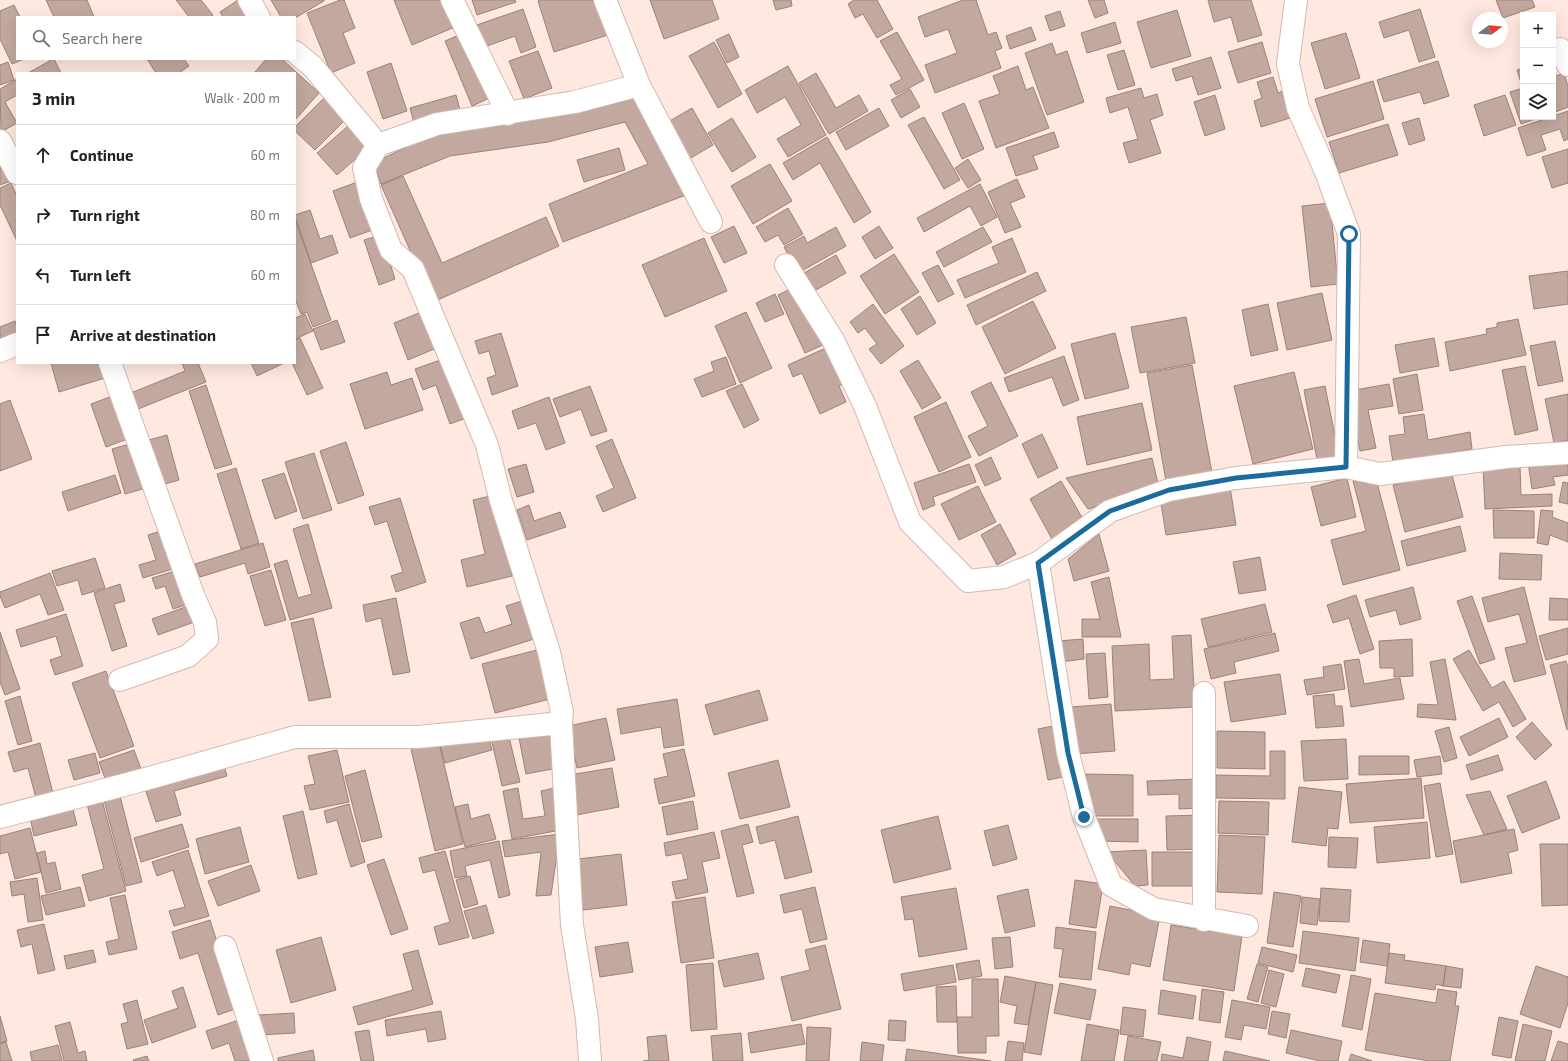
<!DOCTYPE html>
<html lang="en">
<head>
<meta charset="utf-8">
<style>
  body { margin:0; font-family:"Exo 2",sans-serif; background:#f2f2f2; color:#222 }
  .controls { position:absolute; right:12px; top:12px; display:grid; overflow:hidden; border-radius:0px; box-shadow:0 4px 16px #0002 }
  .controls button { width:36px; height:36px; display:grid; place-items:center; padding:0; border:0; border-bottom:1px solid #e0e0e0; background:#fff; color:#222; font:20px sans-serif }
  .compass { position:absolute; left:1472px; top:12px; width:36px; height:36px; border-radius:50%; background:#fff; box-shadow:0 4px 16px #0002; rotate:74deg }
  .stop { position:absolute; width:12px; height:12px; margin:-9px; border:3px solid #1d6b9d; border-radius:50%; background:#fff }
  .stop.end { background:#1d6b9d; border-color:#fff; box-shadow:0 1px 4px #0008 }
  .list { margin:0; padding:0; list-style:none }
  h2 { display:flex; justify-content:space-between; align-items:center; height:52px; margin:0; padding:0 16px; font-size:17px }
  h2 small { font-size:13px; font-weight:400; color:#767676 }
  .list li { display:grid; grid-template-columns:26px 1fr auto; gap:12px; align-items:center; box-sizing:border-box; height:60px; padding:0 16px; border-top:1px solid #e0e0e0 }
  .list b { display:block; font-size:15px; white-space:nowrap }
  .list em { font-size:13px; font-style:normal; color:#767676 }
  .icon { flex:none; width:22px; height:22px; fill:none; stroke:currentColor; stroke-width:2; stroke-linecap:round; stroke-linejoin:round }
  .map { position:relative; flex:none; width:1568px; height:1061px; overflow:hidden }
  .search { position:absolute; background:#fff; box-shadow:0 4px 16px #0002; left:16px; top:16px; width:280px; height:44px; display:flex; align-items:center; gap:10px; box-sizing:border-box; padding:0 14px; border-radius:0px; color:#767676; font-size:15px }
  .panel { position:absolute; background:#fff; box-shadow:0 4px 16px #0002; left:16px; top:72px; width:280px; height:292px; border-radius:0px }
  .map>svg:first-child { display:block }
  .building { fill:#c2a89f; stroke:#9b8279 }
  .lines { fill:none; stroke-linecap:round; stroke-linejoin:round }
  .street-casing { stroke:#d4b9af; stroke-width:24 }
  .street { stroke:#fff; stroke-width:22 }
  .route { stroke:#1d6b9d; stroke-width:5 }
</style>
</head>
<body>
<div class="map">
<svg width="1568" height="1061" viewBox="0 0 1568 1061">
  <rect width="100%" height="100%" fill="#fee8e0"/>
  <path class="building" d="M46,0H87L94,17H54Z
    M176,0H201L213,15L211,17H189Z
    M238,0H241L252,17H223L220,12Z
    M271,0H324V1L295,18L281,17Z
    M340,0H344L355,28L343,33L355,63L331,73L307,13Z
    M394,0H445L455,27L412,45Z
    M472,0H515L516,2L477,15Z
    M540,0H597L608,35L554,52L538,1Z
    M650,0H712L719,19L664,39Z
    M773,0H791L792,6L776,10Z
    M854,0H877L893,29L877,38L863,14L855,18L848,4Z
    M963,0H976L988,35L996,32L1002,48L995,51L1001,68L935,93L925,65L957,53L948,29L925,37L918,17Z
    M1088,0H1104L1108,13L1095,18Z
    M1208,0H1251L1262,35L1238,42L1231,17L1214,22Z
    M1496,0H1532L1535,7L1503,18Z
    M14,5L20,17H17V59H24L12,64L0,39V11Z
    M523,9L536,47L521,53L515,36L479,49L471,27Z
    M1420,9L1435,57L1419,62L1409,30L1384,38L1379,22Z
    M1177,10L1191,56L1151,68L1137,22Z
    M1060,11L1065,26L1050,31L1045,16Z
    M1115,22L1121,43L1087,53L1081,33Z
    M1031,27L1036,40L1010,49L1006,36Z
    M466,32L494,96L472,106L445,41Z
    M897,32L924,80L896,95L890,85L902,79L880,41Z
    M1346,33L1360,78L1325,89L1311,43Z
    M729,34L739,57L727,63L716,40Z
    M714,42L742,94L718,108L689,56Z
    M1262,42L1271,73L1238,83L1228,52Z
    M1052,43L1056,55L1067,51L1084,102L1047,115L1025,53Z
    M1124,50L1135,85L1118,90L1107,55Z
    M538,51L552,88L524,99L509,61Z
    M1211,57L1221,88L1198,95L1192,76L1176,81L1172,69Z
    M54,59L61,73H28L53,59Z
    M147,59H184L189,66L179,73H156Z
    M266,59H282L319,93L295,120V73H256L255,72Z
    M1438,61L1449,96L1424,104L1420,92L1384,102L1377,80Z
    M8,62L14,80L0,85V65Z
    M391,63L407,111L383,119L367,72Z
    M788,66L826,135L788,157L777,139L801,125L785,97L757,113L745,90Z
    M1018,66L1026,90L1033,87L1049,128L996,148L979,101L1000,94L993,76Z
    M1523,68V82L1521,83L1517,70Z
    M816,73L836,108L859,95L868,111L829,134L799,83Z
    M1564,73L1568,86V107L1553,113V77Z
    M1273,77L1278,93L1285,90L1293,117L1261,127L1254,101L1262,98L1257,82Z
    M17,79V95L5,102L17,123L1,132L0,89Z
    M1373,81L1384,119L1327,137L1315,99Z
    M1141,88L1144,98L1157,94L1163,115L1150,120L1161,153L1129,163L1123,143L1138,139L1128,107L1110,113L1106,98Z
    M1523,88V117H1541L1521,124L1510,92Z
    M910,89L920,107L901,118L891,100Z
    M638,94L691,193L563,242L549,204L648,164L625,122L548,142L450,156L381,184L374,163L422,139Z
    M456,95L460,110L414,123L410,108Z
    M1215,95L1225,129L1205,136L1194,102Z
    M1505,95L1516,125L1484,136L1474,105Z
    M325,97L346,119L315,150L295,131V127Z
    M964,103L984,149L962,159L942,113Z
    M692,108L713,145L689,159L668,122Z
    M879,108L889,126L846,150L836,132Z
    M1568,111V139L1564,141L1560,129L1541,135L1546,150L1527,156L1518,128Z
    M924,117L960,180L944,189L908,125Z
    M732,118L756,157L732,172L708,133Z
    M1419,118L1425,140L1409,145L1402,123Z
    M1388,124L1398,155L1339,173L1329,142Z
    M348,126L368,148L337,175L317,153Z
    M1054,132L1059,147L1033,156L1038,169L1016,176L1006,148Z
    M827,137L871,212L854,223L820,163L793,180L783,163Z
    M619,148L625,170L584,182L577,160Z
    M1568,149V183L1552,188L1542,157Z
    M0,157L11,181L0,185Z
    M968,159L981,180L968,188L955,168Z
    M770,164L792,201L753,224L731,186Z
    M403,176L442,263L546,217L559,246L433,302L381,185Z
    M1017,179L1025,197L1010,203L1021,227L1005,233L988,192Z
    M360,181L378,228L350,238L333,191Z
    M11,183L17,196V241L0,205V188Z
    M980,184L997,217L981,226L970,206L924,232L917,218Z
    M1330,203L1338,284L1311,287L1302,206Z
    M788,208L803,234L784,245L778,235L765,242L756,227Z
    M310,210L320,239L332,235L338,253L311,263L295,217V215Z
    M295,219L331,320L313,327L307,312L301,314L295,299Z
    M734,226L747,253L724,263L711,237Z
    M879,226L893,248L875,259L862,237Z
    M836,227L846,246L798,273L784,247L804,236L807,243Z
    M983,227L992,242L944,267L936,252Z
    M381,235L395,279L379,285L364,240Z
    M704,238L727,291L665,317L642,265Z
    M1012,238L1026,272L965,298L957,280L999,263L992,247Z
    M894,254L919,292L885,314L860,276Z
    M836,255L846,273L814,291L804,273Z
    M938,265L954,294L938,302L922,273Z
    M1568,271V304L1534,309L1529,276Z
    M1037,272L1046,291L976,325L967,305Z
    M797,286L823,345L805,353L778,295Z
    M1322,293L1332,340L1287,350L1277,303Z
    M775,294L784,314L765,322L756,303Z
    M920,296L936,323L917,335L901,309Z
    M1033,301L1056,348L1005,374L982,327Z
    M873,304L904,346L881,364L869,349L877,344L865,328L858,333L850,322Z
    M1268,304L1278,350L1251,356L1242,310Z
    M424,311L439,347L408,360L394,323Z
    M746,312L772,368L740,383L715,326Z
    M305,314L313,331L295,339V318Z
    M1186,317L1195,363L1140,373L1131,327Z
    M1518,319L1526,355L1450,371L1445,342L1487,334L1486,329L1497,327V323Z
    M337,320L345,342L321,350L313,329Z
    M15,321L17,327V338L0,344V327Z
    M501,333L518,386L492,395L487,378L496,375L489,351L479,354L475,341Z
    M1115,333L1129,388L1085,399L1071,344Z
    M300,338L323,388L307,395L292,363H295V340Z
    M1434,338L1439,366L1400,373L1395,345Z
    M1555,341L1563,381L1538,386L1530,346Z
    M828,347L845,383L839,386L846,402L820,414L802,373L793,377L788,365Z
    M1064,356L1079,400L1063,406L1052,377L1009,392L1004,378Z
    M726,357L736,384L702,397L694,379L714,371L711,362Z
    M446,358L469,417L450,424L436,385L423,390L415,369Z
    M918,360L941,398L922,409L900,371Z
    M51,363H101L105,378L59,392Z
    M182,363H198L206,382L138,409L131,393L185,371Z
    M251,363H284L257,376Z
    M1192,365L1213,478L1167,487L1147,373Z
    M1525,366L1538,430L1515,435L1502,370Z
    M387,372L391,385L412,378L423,410L365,429L350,384Z
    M1294,372L1313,449L1253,464L1234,386Z
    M1417,374L1423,410L1399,414L1393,379Z
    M991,382L1018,436L979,456L968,436L988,426L971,392Z
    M742,384L759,420L744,428L726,391Z
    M1389,384L1393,406L1368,410L1376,448L1360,451L1349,391Z
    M206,385L232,464L215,469L189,391Z
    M590,386L607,431L591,436L581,409L560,417L553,399Z
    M1325,386L1340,461L1318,465L1304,390Z
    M1568,394V440L1554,443L1545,399Z
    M115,395L130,438L106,447L91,404Z
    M549,397L565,443L546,450L536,423L518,429L512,411Z
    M10,400L32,459L0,471V404Z
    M946,402L971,457L939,472L914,417Z
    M1142,403L1152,450L1087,465L1077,417Z
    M1424,414L1428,440L1470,432L1472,449L1393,463L1389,436L1405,434L1403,417Z
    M1042,434L1058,468L1038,478L1022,444Z
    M167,435L179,480L161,485L149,440Z
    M612,439L636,498L603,512L596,496L614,488L596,446Z
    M346,442L364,495L338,504L320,451Z
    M133,443L146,488L125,494L112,449Z
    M314,453L332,510L303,519L285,462Z
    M1568,456V475L1553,477L1555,485L1532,489L1528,462Z
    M991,457L1001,479L985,486L975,465Z
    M1152,458L1159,488L1088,509L1066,478Z
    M526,464L534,492L517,497L508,469Z
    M969,464L976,482L933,497L935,505L923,510L914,483Z
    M1520,466L1521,495L1552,494V506L1485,509L1483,467Z
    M236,468L259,543L241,549L217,474Z
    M1451,471L1463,517L1405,532L1393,485Z
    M284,473L297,511L275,519L262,480Z
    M115,475L121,493L68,511L62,492Z
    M1375,475L1400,570L1343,585L1331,540L1366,531L1353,481Z
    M1347,478L1356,517L1321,526L1311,487Z
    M1061,481L1084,521L1052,539L1030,499Z
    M1563,482L1568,483V504L1559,502Z
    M978,486L996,522L959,540L941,504Z
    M1230,487L1236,525L1166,535L1160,497Z
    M494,495L512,576L467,587L461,560L485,554L473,500Z
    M400,498L426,582L396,592L391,576L403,572L387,521L375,525L369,507Z
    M529,505L534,521L560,512L566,527L527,540L517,510Z
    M1493,510L1534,511V538H1494Z
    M1541,510L1553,511L1552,517L1568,523V542L1550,535L1548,545L1537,543Z
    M308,524L332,608L290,620L274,564L287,560L298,598L312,594L293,529Z
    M1000,524L1016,554L997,565L981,535Z
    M1460,526L1466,551L1407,566L1401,541Z
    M164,530L176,568L143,578L139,565L156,560L148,535Z
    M1099,534L1109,571L1074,581L1068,559Z
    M263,543L270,567L248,574L245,563L200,577L195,564Z
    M1500,553L1542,555L1541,580L1499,579Z
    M1260,557L1266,590L1239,594L1233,562Z
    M95,558L105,588L82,595L78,580L57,586L52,571Z
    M178,570L189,604L173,609L165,586L156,589L152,578Z
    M271,570L286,620L265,626L250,576Z
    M50,573L64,610L48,615L40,594L5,608L0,596V592Z
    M1109,577L1121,637H1082V619H1100L1091,582Z
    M120,584L125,601L114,604L127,646L112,651L94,593Z
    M1413,587L1421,619L1400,625L1396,610L1370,617L1365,600Z
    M1524,587L1546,674L1514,682L1505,648L1527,643L1519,614L1488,622L1482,598Z
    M1356,595L1374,649L1360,654L1349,618L1333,623L1327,605Z
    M1472,596L1495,659L1480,664L1457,601Z
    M396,598L410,672L393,675L381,618L366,622L363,605Z
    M1550,598L1568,599V620H1549Z
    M522,601L534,639L471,659L460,623L479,617L485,633L512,624L506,606Z
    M1265,604L1272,632L1208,647L1201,619Z
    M191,605L197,621L158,635L152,619Z
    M66,614L83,666L55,675L50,660L62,656L56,636L21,647L16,630Z
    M313,618L331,697L309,701L291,623Z
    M1568,628V654L1546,660L1539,636Z
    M0,632L20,689L5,695L0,682Z
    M1275,633L1279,651L1234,662L1236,673L1211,679L1204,649Z
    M1191,635L1195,707L1115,711L1112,646L1149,644L1150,680L1174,679L1172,636Z
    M1083,639L1084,659L1060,662L1058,641Z
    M1412,639L1413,676L1394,677V668H1380L1379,641Z
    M537,650L550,699L495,713L482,664Z
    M1469,650L1492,688L1504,681L1526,719L1513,727L1499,702L1483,711L1453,659Z
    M1105,653L1108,697L1089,699L1086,654Z
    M1359,659L1364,684L1400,678L1404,699L1351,707L1344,661Z
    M1445,659L1456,720L1417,717L1418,704L1438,705L1430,662Z
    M1566,661L1568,668L1567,730L1550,665Z
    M1341,664L1345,689L1307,695L1304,680L1324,677L1323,667Z
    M106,671L134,746L100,758L72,683Z
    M1280,674L1286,714L1231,722L1224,682Z
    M759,690L768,720L714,735L705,705Z
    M1334,694L1335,706H1342L1344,726L1316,728L1313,696Z
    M20,696L32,741L18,745L5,701Z
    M677,699L684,745L664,748L661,727L621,734L617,709Z
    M1111,704L1115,751L1074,754L1071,707Z
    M606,718L615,760L577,768L568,726Z
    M1499,718L1508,737L1469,756L1460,737Z
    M1532,722L1552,745L1535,760L1516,737Z
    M1053,726L1063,777L1048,780L1038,729Z
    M1449,727L1457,758L1444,762L1435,731Z
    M507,729L520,782L502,786L490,733Z
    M1217,731L1265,732V769L1217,768Z
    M550,732L557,768L526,774L519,738Z
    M488,734L492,750L445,763L440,746Z
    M1346,739L1348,779L1304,781L1301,741Z
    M40,743L54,797L37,802L28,768L14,772L8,752Z
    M439,743L463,844L435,851L411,749Z
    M684,749L695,796L659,804L654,779L668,776L663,754Z
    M134,750L141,769L106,781L99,762Z
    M337,750L349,802L310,810L304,786L315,784L308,756Z
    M1270,751H1285V799L1216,798V775L1270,776Z
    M95,753L100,773L74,780L68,760Z
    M1498,755L1503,770L1471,780L1466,765Z
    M1359,756H1409V774L1359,775Z
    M1440,756L1442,774L1417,777L1414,760Z
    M778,760L790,807L740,819L728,773Z
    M223,762L227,776L174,791L181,815L156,822L144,785Z
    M612,768L619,807L576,815L569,775Z
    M365,770L382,837L362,842L345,776Z
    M1086,774L1133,775V816H1086Z
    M1421,778L1424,818L1350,823L1346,784Z
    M1197,779L1198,808L1179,809V794L1148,795L1147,781Z
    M1546,781L1560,818L1522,833L1507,796Z
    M1440,783L1453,854L1436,857L1424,786Z
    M1299,787L1342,792L1338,829L1328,828L1326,846L1292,842Z
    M518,788L523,819L545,816L541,791L554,788L561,830L512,839L503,791Z
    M1490,791L1507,829L1484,835L1466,795Z
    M120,796L142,882L126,886L104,800Z
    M102,800L126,891L89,901L82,875L104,869L87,804Z
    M693,801L698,829L667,835L662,807Z
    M1219,801L1269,802L1268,835L1218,833Z
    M71,802L77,825L34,836L29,813Z
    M349,804L365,862L351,867L337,820L327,823L324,811Z
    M468,804L471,819L489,814L496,839L465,847L455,807Z
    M303,811L317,874L298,879L283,816Z
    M1202,815L1203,849L1167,850L1166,816Z
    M798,816L812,872L785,879L775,840L760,844L756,827Z
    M938,816L951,869L894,883L881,830Z
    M1092,819H1138V842L1097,841Z
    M1427,822L1430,858L1377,863L1374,827Z
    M182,824L189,847L141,862L134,838Z
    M748,824L753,842L742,845L754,893L737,897L721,831Z
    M1008,825L1017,859L993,866L984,831Z
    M240,827L249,862L205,874L196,839Z
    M30,828L41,872L15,879L8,852L0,854V836Z
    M1514,829L1518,850L1508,853L1512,873L1461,883L1453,841Z
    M714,832L720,858L702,862L708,892L676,899L672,882L688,879L682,853L666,856L664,843Z
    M560,834L551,895L536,896L541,852L505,857L502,841Z
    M1219,835L1265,837L1262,894L1217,892Z
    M1329,837L1358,838L1356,868L1328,867Z
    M499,841L510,895L499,898L490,860L465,866L467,876L455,878L450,851Z
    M1540,844H1568V905L1542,906Z
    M188,850L209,916L174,926L169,911L185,907L173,870L157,876L152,862Z
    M1146,850L1148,885L1135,886L1107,852Z
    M45,851L47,864L55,862L61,889L46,893L37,853Z
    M445,851L469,937L439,945L434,927L450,922L435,870L423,873L419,858Z
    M1152,852H1199L1198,886H1152Z
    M621,854L627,905L583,910L578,859Z
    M384,859L408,929L391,935L367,865Z
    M251,865L260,891L218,906L208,881Z
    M470,876L478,904L464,908L456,880Z
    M37,878L43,920L28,922L24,894L12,896L10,882Z
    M1075,880L1103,884L1096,928L1069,924Z
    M80,887L85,906L46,915L41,896Z
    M815,887L827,939L810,943L802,909L784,913L780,895Z
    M956,888L967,949L919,957L913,919L905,920L901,897Z
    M1321,888L1351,890L1349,922L1319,921Z
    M1028,889L1035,926L1005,933L997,896Z
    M1274,892L1301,896L1293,947L1267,943Z
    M125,895L137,949L109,955L106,942L119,939L110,898Z
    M705,897L714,958L681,963L672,902Z
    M1302,897L1320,899L1317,925L1300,923Z
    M486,905L494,933L473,939L464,911Z
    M1110,906L1160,916L1150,967L1131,963L1129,975L1098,969Z
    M210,920L238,1008L218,1015L198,953L180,959L172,932Z
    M44,924L55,970L38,974L32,944L21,947L17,930Z
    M1171,925L1242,936L1234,991L1163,980Z
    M1056,927L1096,932L1091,980L1059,977L1063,949L1054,948Z
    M1303,931L1359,938L1355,971L1299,963Z
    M321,937L336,990L291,1003L276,950Z
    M1010,937L1013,967L995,969L992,938Z
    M1363,940L1390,944L1387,966L1360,962Z
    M628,942L633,972L600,977L595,947Z
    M825,945L841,1009L792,1021L781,977L810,970L805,950Z
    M1262,947L1297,955L1293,972L1258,963Z
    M93,950L96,962L67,969L64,956Z
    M418,950L433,1004L358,1025L353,1007L413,990L403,954Z
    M758,953L764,979L724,987L718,961Z
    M1389,953L1405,955L1404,960L1446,966L1443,986L1436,984L1435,990L1385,983Z
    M979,960L982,976L959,980L956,964Z
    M713,963L717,1029L691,1031L686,965Z
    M1257,964L1268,967L1258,1002L1247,999Z
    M953,965L956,982L904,991L901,974Z
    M1446,966L1463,969L1461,988L1443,986Z
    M1536,966L1568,977V1003L1560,1028L1520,1014Z
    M1306,968L1340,975L1336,993L1302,986Z
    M1269,970L1284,974L1276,1007L1261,1003Z
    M1351,975L1371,979L1362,1030L1342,1026Z
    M1005,976L1036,982L1028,1025L1014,1023L1017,1006L1000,1002Z
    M972,979H998L999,1036H986V1053H958L957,1017H972Z
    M1036,982L1053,985L1041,1055L1024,1052Z
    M1060,983L1096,990L1090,1020L1054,1013Z
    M956,986L957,1022H937L936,987Z
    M183,987L196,1027L152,1043L144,1020L178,1008L172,991Z
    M1202,989L1224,992L1220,1023L1199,1020Z
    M1438,989L1457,992L1455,1006H1459L1450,1061H1429L1365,1050L1375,993L1436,1003Z
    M1161,990L1196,996L1193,1019L1158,1014Z
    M137,1000L148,1044L127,1049L121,1024L128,1022L123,1004Z
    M1232,1000L1270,1007L1266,1029L1244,1025L1241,1040L1225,1037Z
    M1123,1007L1146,1010L1143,1037L1120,1034Z
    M441,1011L446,1039L428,1042L426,1029L387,1036L385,1020Z
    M1272,1011L1290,1014L1286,1038L1268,1034Z
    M294,1013L295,1033L260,1035L259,1015Z
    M0,1016L7,1041L0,1043Z
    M1499,1017L1518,1021L1511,1058L1492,1055Z
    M239,1020L253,1061H235L229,1043L212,1049L206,1031Z
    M889,1020L906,1021L905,1041L888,1040Z
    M70,1022L78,1053L85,1051L87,1061H64L55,1026Z
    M801,1024L805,1044L751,1053L748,1033Z
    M1087,1024L1119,1030L1114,1061H1081Z
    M1523,1024L1552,1031L1545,1061H1515Z
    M807,1027L831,1028L829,1061H806Z
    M369,1030L374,1061H361L355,1032Z
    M1291,1030L1342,1041L1338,1061H1320L1286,1053Z
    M741,1033L743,1061H713L711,1036Z
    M666,1035L669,1061H643L649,1060L647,1037Z
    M1128,1036L1161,1042L1157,1061H1124Z
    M1187,1037L1211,1042L1208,1061H1161L1162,1054L1183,1058Z
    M1008,1041L1024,1043L1022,1061H1005Z
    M1558,1041L1568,1044V1061H1551Z
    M6,1042L12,1061H0V1044Z
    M862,1042L884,1045L882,1061H860Z
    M58,1045L62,1061H32L30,1052Z
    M907,1049L991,1061H905Z
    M313,1050L315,1061H278V1058Z
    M1225,1051L1270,1061H1223Z
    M1351,1054L1372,1061H1349Z
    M147,1056L149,1061H134L133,1060Z"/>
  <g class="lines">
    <g class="street-casing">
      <path id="street" d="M249,0L259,17
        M452,0L508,114
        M605,0L639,85L711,222
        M1296,0L1288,64L1298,108L1326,172L1349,234L1346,467
        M1560,49L1568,65
        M295,52L313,67L378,145L364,168L371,199L391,250L413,269L487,445L501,501L549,652L562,712L561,723L572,925L587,1019L590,1061
        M0,141L17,173
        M378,145L437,124L575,102L639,85
        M786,265L833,340L865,406L910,522L968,581L1004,577L1038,563L1110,511L1169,490L1236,478L1346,467L1380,474L1506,457L1568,453
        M0,351L17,344
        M110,363L193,595L205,622L207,639L188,656L120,680
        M1038,563L1068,753L1084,817L1111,885L1154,909L1247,926
        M1204,693V920
        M0,817L135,782L295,737H418L561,723
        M225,947L262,1061"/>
    </g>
    <use href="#street" class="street"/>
  </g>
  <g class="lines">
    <path class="route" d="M1084,817L1068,753L1038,563L1110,511L1169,490L1236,478L1346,467L1349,234"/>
  </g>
</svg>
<div class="controls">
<button>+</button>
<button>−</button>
<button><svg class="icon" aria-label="layers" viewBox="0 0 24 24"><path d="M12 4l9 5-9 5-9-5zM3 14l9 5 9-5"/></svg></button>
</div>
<svg class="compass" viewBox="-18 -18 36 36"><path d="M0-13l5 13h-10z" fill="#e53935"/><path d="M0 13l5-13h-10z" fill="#767676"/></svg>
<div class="stop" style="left:1349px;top:234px"></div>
<div class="stop end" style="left:1084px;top:817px"></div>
<div class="search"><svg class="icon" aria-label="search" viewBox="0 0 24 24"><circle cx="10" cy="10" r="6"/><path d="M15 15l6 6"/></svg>Search here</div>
<section class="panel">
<h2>3 min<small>Walk · 200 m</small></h2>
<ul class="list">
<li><svg class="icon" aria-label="ahead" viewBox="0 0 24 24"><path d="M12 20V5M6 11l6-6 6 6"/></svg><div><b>Continue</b></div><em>60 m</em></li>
<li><svg class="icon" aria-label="right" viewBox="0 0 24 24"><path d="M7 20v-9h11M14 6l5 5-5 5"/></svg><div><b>Turn right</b></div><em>80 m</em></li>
<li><svg class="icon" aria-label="left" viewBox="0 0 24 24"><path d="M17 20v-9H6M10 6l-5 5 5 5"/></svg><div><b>Turn left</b></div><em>60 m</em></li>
<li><svg class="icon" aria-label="arrive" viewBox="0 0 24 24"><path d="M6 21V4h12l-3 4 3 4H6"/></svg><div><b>Arrive at destination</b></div></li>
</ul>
</section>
</div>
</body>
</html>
